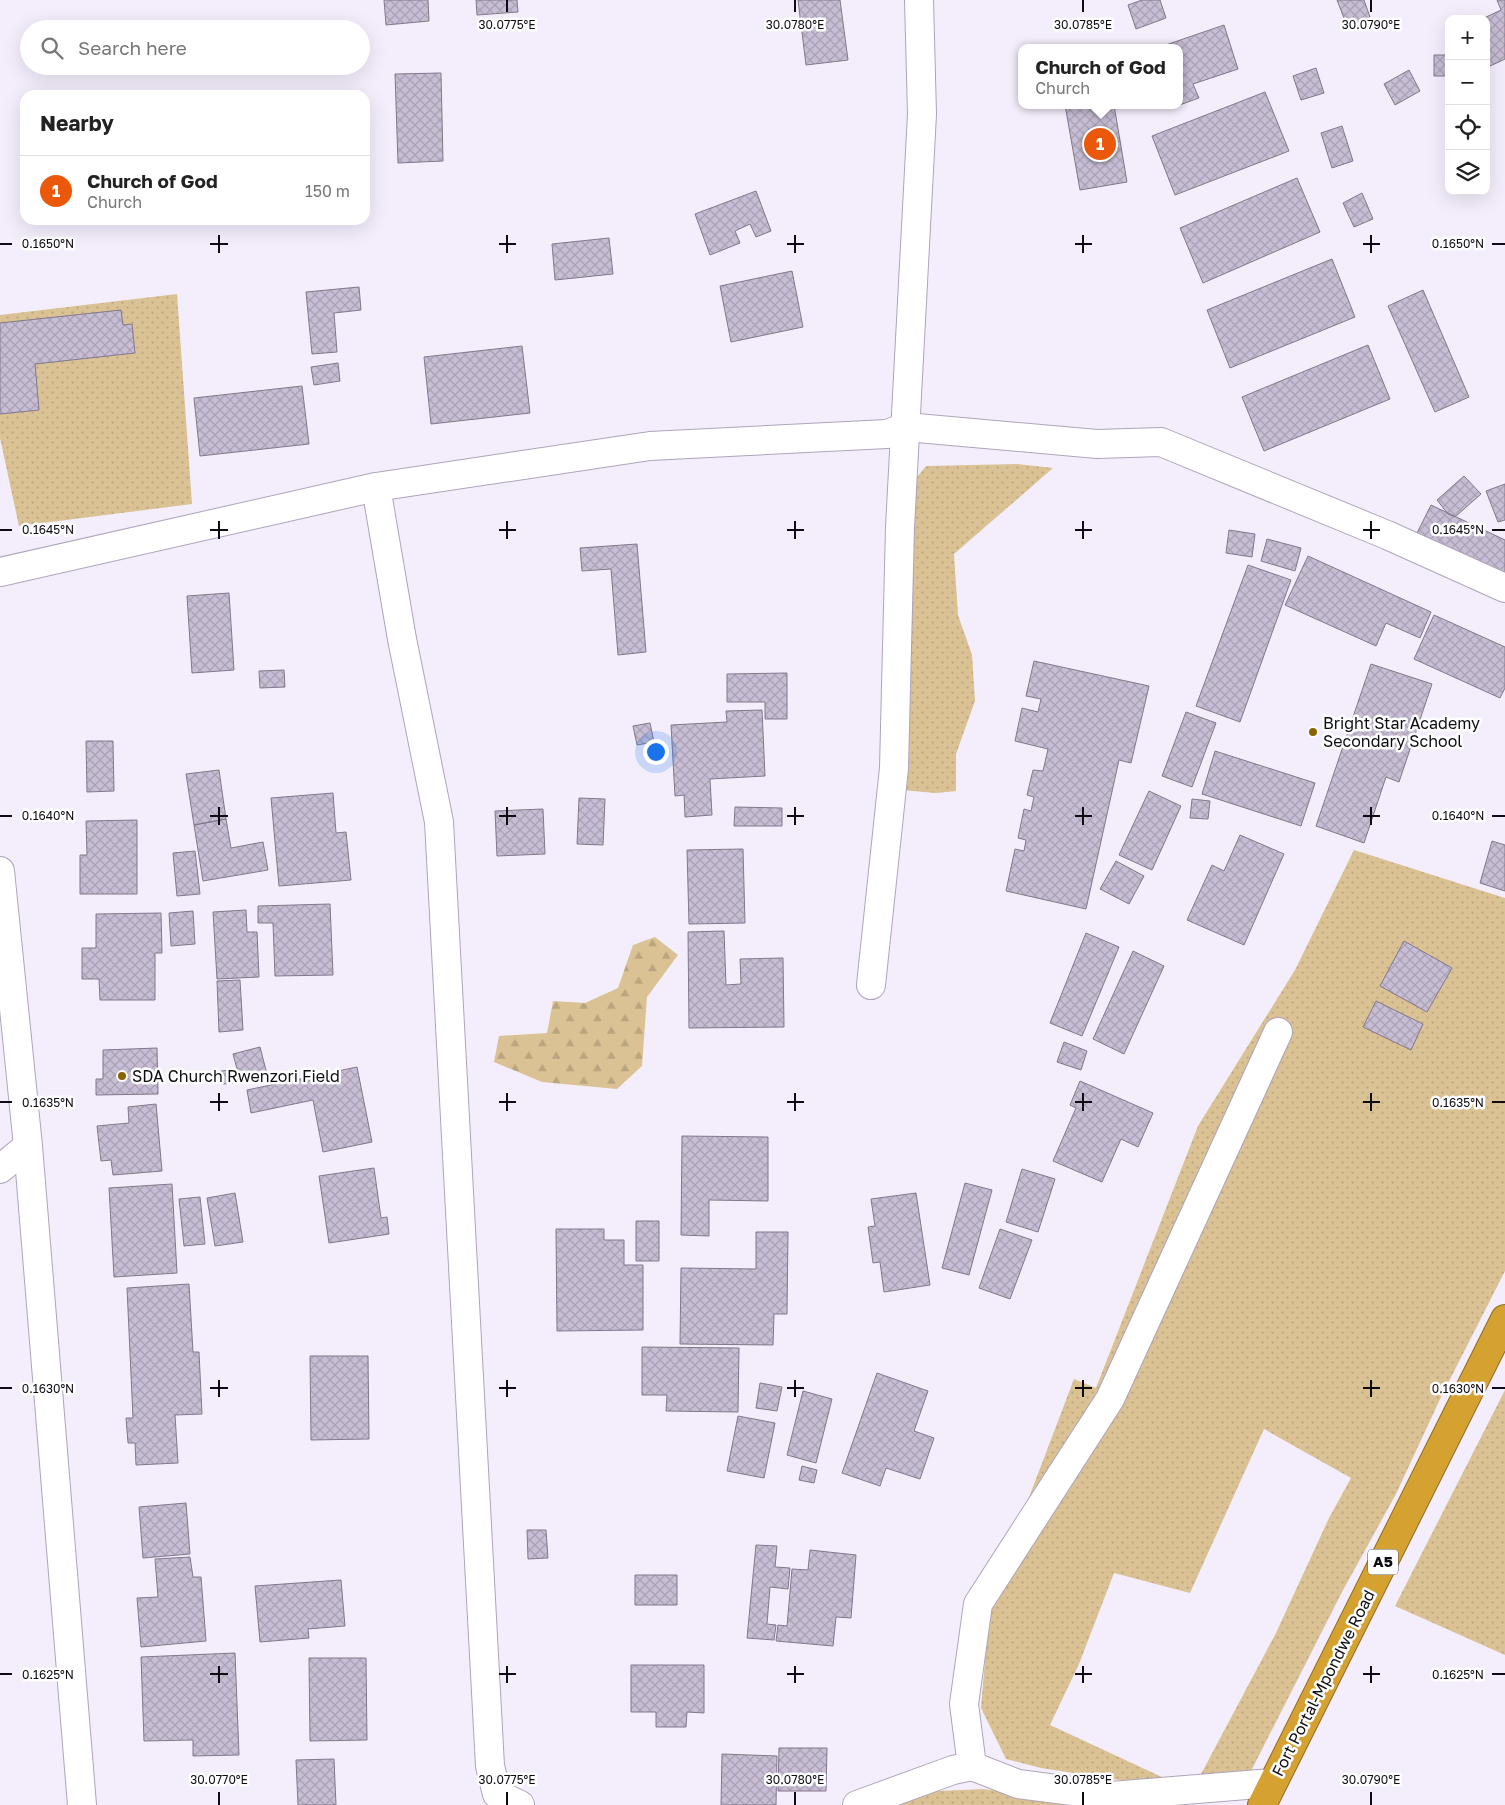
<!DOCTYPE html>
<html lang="en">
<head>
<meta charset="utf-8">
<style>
  body { margin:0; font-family:"Golos Text",sans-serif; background:#f6f6f6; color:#222 }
  .controls { position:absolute; right:15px; top:15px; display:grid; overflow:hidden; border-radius:10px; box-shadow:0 5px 20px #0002 }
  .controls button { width:45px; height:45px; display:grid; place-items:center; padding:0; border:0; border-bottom:1px solid #e0e0e0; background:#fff; color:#222; font:25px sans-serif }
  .you { position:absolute; left:655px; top:751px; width:18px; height:18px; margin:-12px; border:4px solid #fff; border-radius:50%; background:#1a73e8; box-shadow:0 0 0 8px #1a73e833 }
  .badge { display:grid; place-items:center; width:32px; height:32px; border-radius:50%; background:#ea580c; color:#fff; font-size:16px; font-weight:700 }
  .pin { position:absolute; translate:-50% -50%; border:2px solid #fff; box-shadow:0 1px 5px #0006 }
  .popup { position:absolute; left:1018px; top:44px; width:165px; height:65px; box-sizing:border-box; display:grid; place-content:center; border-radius:10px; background:#fff; filter:drop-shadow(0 1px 4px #0005); font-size:16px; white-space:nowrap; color:#767676 }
  .popup b { font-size:19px; color:#222 }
  .popup::after { content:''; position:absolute; left:50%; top:100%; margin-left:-10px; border:10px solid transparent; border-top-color:#fff }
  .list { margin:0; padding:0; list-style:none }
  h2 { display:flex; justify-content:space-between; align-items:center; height:65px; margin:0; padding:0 20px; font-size:21px }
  h2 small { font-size:16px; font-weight:400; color:#767676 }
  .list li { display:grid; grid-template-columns:32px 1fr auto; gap:15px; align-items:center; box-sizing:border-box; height:70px; padding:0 20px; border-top:1px solid #e0e0e0 }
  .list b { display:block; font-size:19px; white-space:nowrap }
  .list p { margin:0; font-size:16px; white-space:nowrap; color:#767676 }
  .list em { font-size:16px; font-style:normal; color:#767676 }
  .icon { flex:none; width:28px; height:28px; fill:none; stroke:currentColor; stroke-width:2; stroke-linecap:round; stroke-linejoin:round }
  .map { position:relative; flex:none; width:1505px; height:1805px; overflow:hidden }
  .search { position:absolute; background:#fff; box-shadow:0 5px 20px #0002; left:20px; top:20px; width:350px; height:55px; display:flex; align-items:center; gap:12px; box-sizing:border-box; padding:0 18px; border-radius:28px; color:#767676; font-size:19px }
  .panel { position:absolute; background:#fff; box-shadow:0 5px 20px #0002; left:20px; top:90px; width:350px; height:135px; border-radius:15px }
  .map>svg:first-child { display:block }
  .grass { fill:url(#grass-dots); fill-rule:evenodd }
  .forest { fill:url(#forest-firs) }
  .building { fill:url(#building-cross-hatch); stroke:#82788d }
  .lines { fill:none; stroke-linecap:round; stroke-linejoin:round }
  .minor-casing { stroke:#aea4bb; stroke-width:30 }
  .highway-casing { stroke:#8f6d26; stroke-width:30 }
  .minor { stroke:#fff; stroke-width:28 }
  .highway { stroke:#d5a231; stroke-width:28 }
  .ticks { fill:none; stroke:#0e0b12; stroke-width:2 }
  .poi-dot { fill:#896400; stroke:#fefefe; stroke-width:2 }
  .labels { text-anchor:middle; stroke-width:5; stroke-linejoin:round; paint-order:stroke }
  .shield { fill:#fefefe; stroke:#565459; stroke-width:1 }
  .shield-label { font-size:15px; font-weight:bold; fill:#0e0b12 }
  .poi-label { font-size:16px; fill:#0e0b12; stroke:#fefefe; text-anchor:start }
  .street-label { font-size:16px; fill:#0e0b12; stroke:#fefefe }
  .ticks-label { font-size:12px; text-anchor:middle; fill:#0e0b12; stroke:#fefefe; stroke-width:5; stroke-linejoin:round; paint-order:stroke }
</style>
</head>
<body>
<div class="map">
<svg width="1505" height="1805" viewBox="0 0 1505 1805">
  <defs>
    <pattern id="grass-dots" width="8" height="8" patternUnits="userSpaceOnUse" patternTransform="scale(1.25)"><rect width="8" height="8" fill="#dac294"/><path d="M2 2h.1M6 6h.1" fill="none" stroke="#baa57f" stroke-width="1.8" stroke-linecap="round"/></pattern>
    <pattern id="forest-firs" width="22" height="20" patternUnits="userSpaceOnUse" patternTransform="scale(1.25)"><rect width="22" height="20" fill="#dac294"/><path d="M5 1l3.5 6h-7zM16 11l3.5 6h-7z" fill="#baa57f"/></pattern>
    <pattern id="building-cross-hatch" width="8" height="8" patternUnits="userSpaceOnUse" patternTransform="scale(1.25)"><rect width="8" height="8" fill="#c7bdd4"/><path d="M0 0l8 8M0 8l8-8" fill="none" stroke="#aaa1b5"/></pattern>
  </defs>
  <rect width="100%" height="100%" fill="#f4eefc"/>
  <path class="grass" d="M177,294L192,504L19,526L0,438V315Z
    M1017,464L1053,468L954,554L958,615L972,655L975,701L956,754V791L936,793L901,790L902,496L926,466Z
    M1354,850L1505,898V1271L1442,1395L1396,1494L1342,1592L1250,1773L1192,1791L1041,1768L1006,1759L981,1708L990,1600L1074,1379L1096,1388L1198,1126L1295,970ZM1264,1429L1351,1478L1329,1518L1276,1633L1192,1791L1050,1725L1079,1664L1114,1573L1190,1593Z
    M1505,1390V1655L1395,1606Z
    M983,1789L1104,1805H888L938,1791Z"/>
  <path class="forest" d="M655,937L678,955L647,997L642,1066L617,1089L542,1082L494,1062L499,1036L547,1033L553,1001L585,1003L618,988L633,945Z"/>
  <path class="building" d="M384,0H428L429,21L386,25Z
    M476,0H517L518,12L477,15Z
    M798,0H840L848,60L806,65Z
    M1142,0H1160L1166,18L1136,29L1128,5Z
    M1337,0H1364L1370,17L1347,26Z
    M1497,0H1505V59L1486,68V19H1482L1501,10Z
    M1224,25L1238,69L1193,84L1199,98L1171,108L1170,105H1179V48H1157Z
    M1434,55H1449V76H1434Z
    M1316,68L1324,93L1301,100L1293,76Z
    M1409,70L1420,91L1395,105L1384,84Z
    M441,73L443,161L398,163L395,74Z
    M1265,92L1289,151L1175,195L1152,136Z
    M1065,105H1114L1127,182L1080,190Z
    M1342,126L1353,161L1332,168L1321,133Z
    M1297,178L1320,232L1203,283L1180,228Z
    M756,191L771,231L756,237L750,224L735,231L740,243L710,255L695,214Z
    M1362,193L1373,219L1354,227L1343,203Z
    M609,238L613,274L555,280L552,244Z
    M1332,259L1355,317L1230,368L1207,310Z
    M792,271L803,327L731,342L720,286Z
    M359,287L361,310L334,313L337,352L312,354L306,292Z
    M1423,290L1469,397L1435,412L1388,306Z
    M121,310L123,325L132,324L135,353L35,364L39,410L0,414V323Z
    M1368,345L1390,399L1264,451L1242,397Z
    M522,346L530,413L431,424L424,357Z
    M338,363L340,381L314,385L311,367Z
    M302,386L309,444L200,456L194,398Z
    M1464,476L1481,494L1455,517L1448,514L1437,500Z
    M1505,484V520L1498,522L1486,491Z
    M1431,505L1505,540V577L1417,533Z
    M1229,530L1255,534L1252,557L1226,553Z
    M1267,539L1301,548L1295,571L1261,561Z
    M637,544L646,652L618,655L611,569L582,571L580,548Z
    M1308,556L1431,612L1420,638L1386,623L1376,646L1285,605Z
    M1248,565L1291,580L1240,722L1196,706Z
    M229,593L234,670L192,673L187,596Z
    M1434,615L1505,647V688L1500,698L1414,659Z
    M1034,661L1149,686L1131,763L1119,760L1086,909L1006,891L1015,849L1024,851L1026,840L1018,838L1024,809L1031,811L1034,797L1027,795L1033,770L1043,771L1048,749L1015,741L1022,708L1038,712L1041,699L1026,696Z
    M1371,664L1432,684L1399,782L1386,777L1364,843L1316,826Z
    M284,670L285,687L260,688L259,671Z
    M787,673V719H765V702H727V674Z
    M762,710L765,776L710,779L712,815L685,817L684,795L675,796L671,725L727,722L726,711Z
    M1186,712L1216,723L1192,787L1162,776Z
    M650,723L654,742L637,745L633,726Z
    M86,741H113L114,791L87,792Z
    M1215,751L1315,783L1301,826L1202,794Z
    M219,770L226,819L194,825L186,774Z
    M1149,791L1181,806L1152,870L1119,855Z
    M333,793L336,833L346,832L351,880L279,886L271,798Z
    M579,798L605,799L603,845L577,844Z
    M1192,799L1210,801L1208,819L1190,818Z
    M735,807L782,808V826H734Z
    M543,809L545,854L497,856L495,811Z
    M226,819L231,848L263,842L268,870L203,881L194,825Z
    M137,820V894H80V855H87L86,821Z
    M1240,835L1284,854L1244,945L1187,920L1212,865L1224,871Z
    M1492,841L1505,845V891L1480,883Z
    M743,849L745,923L689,924L687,850Z
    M195,851L200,894L177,896L173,853Z
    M1116,861L1144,876L1129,904L1100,889Z
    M330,904L333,975L275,976L273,923H258V906Z
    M246,910L247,932H257L259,977L217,979L213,912Z
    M193,911L195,944L171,946L169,913Z
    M161,913L162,953H155V1000H100L99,979H82V948H96V914Z
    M724,931L726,985L741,984L740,959L783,958L784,1027L689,1028L688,932Z
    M1086,933L1119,947L1082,1036L1050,1023Z
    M1404,941L1452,968L1427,1012L1380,986Z
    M1133,951L1164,966L1124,1054L1093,1039Z
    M240,980L243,1030L219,1032L217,981Z
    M1376,1001L1423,1024L1411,1050L1363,1027Z
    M1064,1042L1087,1051L1081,1070L1057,1062Z
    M260,1047L267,1074L240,1080L233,1054Z
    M157,1048L158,1094L96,1095V1079H103V1050Z
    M357,1067L372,1142L323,1152L313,1100L251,1113L247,1090Z
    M231,1070L233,1083L223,1084L221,1071Z
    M1080,1081L1153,1113L1138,1147L1121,1139L1102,1182L1053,1161L1076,1108L1070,1105Z
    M156,1104L162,1171L113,1175L111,1160L101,1161L97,1126L129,1123L128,1107Z
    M682,1136L768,1137V1201L709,1200V1236L681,1235Z
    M374,1168L381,1218L387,1217L389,1234L329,1243L319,1176Z
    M1022,1169L1055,1179L1038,1232L1006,1222Z
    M965,1183L992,1190L969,1275L942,1268Z
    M172,1184L177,1273L114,1277L109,1188Z
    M235,1193L243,1242L215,1246L207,1198Z
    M916,1193L930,1285L884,1292L880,1262L873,1263L868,1227L875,1226L871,1199Z
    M200,1197L205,1244L184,1246L179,1199Z
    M636,1221H659V1261H636Z
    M556,1229H604V1240H624V1265H643V1330L557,1331Z
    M1000,1229L1032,1240L1010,1299L979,1288Z
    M756,1232H788L787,1314H774L773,1345L680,1344L681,1268L756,1269Z
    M189,1284L193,1352H199L202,1414L175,1415L178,1463L136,1465L135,1443H128L126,1418H133L127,1288Z
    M642,1347L739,1348L738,1412L666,1411L667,1395H642Z
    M310,1356H368L369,1439L311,1440Z
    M877,1373L928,1391L914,1431L934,1438L920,1479L886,1468L880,1486L842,1473Z
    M760,1383L782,1387L777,1411L756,1408Z
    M803,1391L832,1399L816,1463L787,1455Z
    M738,1416L775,1423L764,1478L727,1471Z
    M802,1466L817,1470L814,1483L799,1480Z
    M186,1503L190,1554L143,1558L139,1507Z
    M527,1530H546L548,1558L528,1559Z
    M756,1545L777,1546L775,1567L790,1568L788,1589L770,1587L767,1624L776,1625L774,1640L747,1638Z
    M810,1550L856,1555L851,1618L836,1617L833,1646L776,1641L778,1625L787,1626L792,1569L808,1570Z
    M190,1557L193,1577H201L206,1641L141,1647L137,1598L158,1597L155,1559Z
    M635,1575H677V1605H635Z
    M341,1580L345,1626L308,1629L309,1638L260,1642L255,1586Z
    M235,1653L239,1755L193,1756V1740L144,1741L141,1657Z
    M309,1658H366L367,1740L310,1741Z
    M631,1665H704V1713L687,1712L686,1727H656V1712H631Z
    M779,1748H827L826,1791H778Z
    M722,1754L777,1756L776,1805H721Z
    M334,1759L336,1805H298L296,1760Z"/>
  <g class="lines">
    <g class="minor-casing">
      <path id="minor" d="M376,487L402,639L439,822L490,1766L497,1794L520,1805
        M0,572L376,487L650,446L887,434L906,427L1097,444L1161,442L1387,535L1505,588
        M0,871L28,1146L82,1805
        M871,985L894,768L900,527L922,114L919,0
        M0,1169L28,1146
        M1272,1783L1111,1796L1018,1784L972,1766L964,1704L978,1604L1110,1399L1278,1032
        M857,1805L953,1770L972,1766"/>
    </g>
    <g class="highway-casing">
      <path id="highway" d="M1262,1805L1505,1319"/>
    </g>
    <use href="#minor" class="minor"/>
    <use href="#highway" class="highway"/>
  </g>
  <path class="ticks" d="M507,0V12M795,0V12M1083,0V12M1371,0V12M219,235V253M507,235V253M795,235V253M1083,235V253M1371,235V253M0,244H12M210,244H228M499,244H516M787,244H804M1075,244H1092M1363,244H1380M1492,244H1505M219,521V539M507,521V539M795,521V539M1083,521V539M1371,521V539M0,530H12M210,530H228M499,530H516M787,530H804M1075,530H1092M1363,530H1380M1492,530H1505M219,807V825M507,807V825M795,807V825M1083,807V825M1371,807V825M0,816H12M210,816H228M499,816H516M787,816H804M1075,816H1092M1363,816H1380M1492,816H1505M219,1093V1111M507,1093V1111M795,1093V1111M1083,1093V1111M1371,1093V1111M0,1102H12M210,1102H228M499,1102H516M787,1102H804M1075,1102H1092M1363,1102H1380M1492,1102H1505M219,1380V1397M507,1380V1397M795,1380V1397M1083,1380V1397M1371,1380V1397M0,1388H12M210,1388H228M499,1388H516M787,1388H804M1075,1388H1092M1363,1388H1380M1492,1388H1505M219,1666V1683M507,1666V1683M795,1666V1683M1083,1666V1683M1371,1666V1683M0,1674H12M210,1674H228M499,1674H516M787,1674H804M1075,1674H1092M1363,1674H1380M1492,1674H1505M219,1792V1805M507,1792V1805M795,1792V1805M1083,1792V1805M1371,1792V1805"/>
  <g class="poi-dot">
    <circle cx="1313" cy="732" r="5"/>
    <circle cx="122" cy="1076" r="5"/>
  </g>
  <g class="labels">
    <rect class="shield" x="1368" y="1549.5" width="30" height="25" rx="4"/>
    <g class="shield-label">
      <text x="1383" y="1567">A5</text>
    </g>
    <g class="poi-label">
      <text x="1323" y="729">Bright Star Academy<tspan x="1323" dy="18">Secondary School</tspan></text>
      <text x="132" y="1082">SDA Church Rwenzori Field</text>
    </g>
    <g class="street-label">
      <text transform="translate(1323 1683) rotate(-63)" y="6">Fort Portal-Mpondwe Road</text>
    </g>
  </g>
  <g class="ticks-label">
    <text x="507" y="29">30.0775°E</text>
    <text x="795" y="29">30.0780°E</text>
    <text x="1083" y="29">30.0785°E</text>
    <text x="1371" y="29">30.0790°E</text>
    <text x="48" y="248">0.1650°N</text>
    <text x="1458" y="248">0.1650°N</text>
    <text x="48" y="534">0.1645°N</text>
    <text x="1458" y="534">0.1645°N</text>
    <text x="48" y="820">0.1640°N</text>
    <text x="1458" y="820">0.1640°N</text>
    <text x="48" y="1107">0.1635°N</text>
    <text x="1458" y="1107">0.1635°N</text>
    <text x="48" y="1393">0.1630°N</text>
    <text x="1458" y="1393">0.1630°N</text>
    <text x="48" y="1679">0.1625°N</text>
    <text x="1458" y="1679">0.1625°N</text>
    <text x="219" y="1784">30.0770°E</text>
    <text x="507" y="1784">30.0775°E</text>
    <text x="795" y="1784">30.0780°E</text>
    <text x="1083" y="1784">30.0785°E</text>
    <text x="1371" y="1784">30.0790°E</text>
  </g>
</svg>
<div class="controls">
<button>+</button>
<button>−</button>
<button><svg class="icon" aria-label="locate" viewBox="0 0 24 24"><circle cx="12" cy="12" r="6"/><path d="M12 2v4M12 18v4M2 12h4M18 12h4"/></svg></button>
<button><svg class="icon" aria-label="layers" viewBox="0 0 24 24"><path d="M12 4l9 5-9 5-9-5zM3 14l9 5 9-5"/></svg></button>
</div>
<div class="you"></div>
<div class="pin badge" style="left:1100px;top:144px">1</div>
<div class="popup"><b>Church of God</b>Church</div>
<div class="search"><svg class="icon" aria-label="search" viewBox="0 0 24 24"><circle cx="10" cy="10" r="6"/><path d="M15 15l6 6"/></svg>Search here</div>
<section class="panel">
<h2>Nearby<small></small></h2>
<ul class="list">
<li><span class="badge">1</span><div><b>Church of God</b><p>Church</p></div><em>150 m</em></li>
</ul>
</section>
</div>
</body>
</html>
